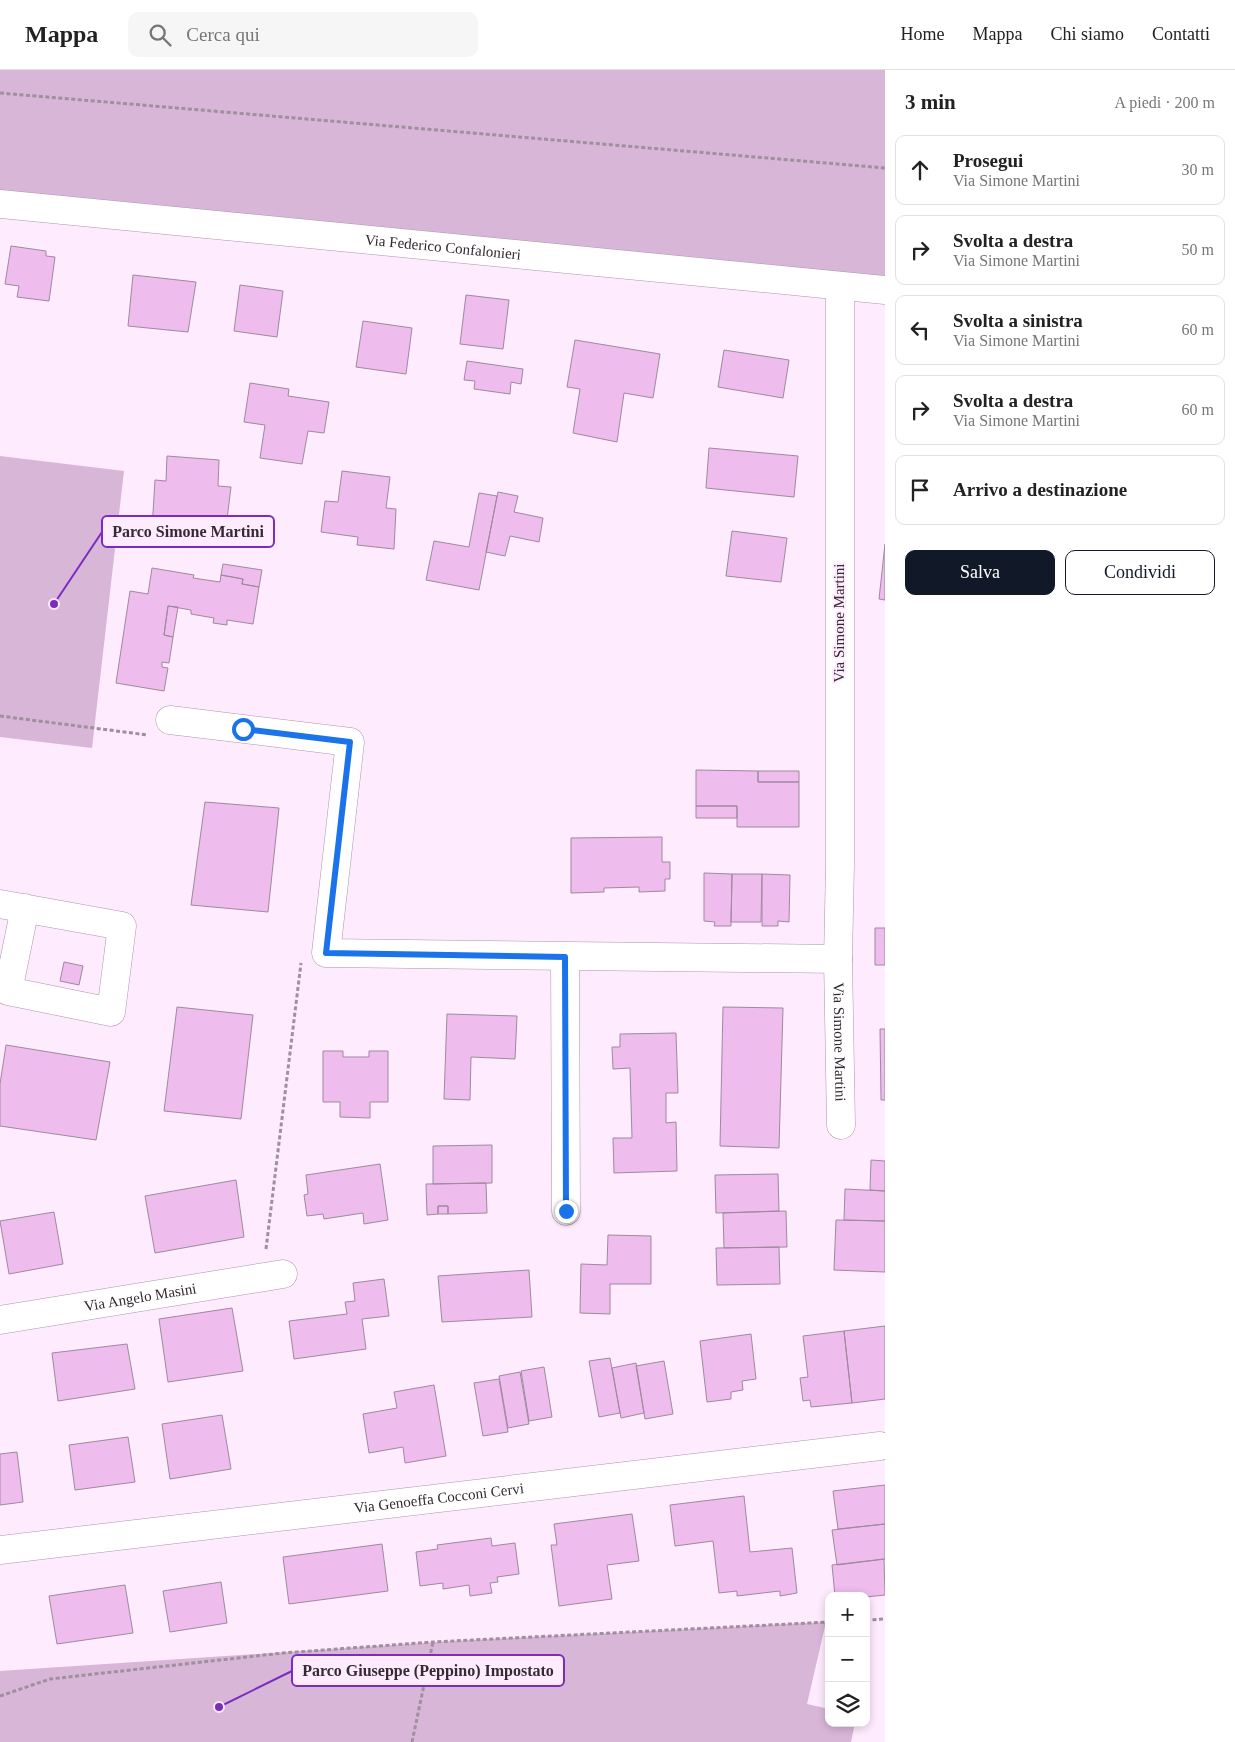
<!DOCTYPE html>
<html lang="it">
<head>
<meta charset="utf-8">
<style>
  body { margin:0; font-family:Georgia,serif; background:#f6f6f6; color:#222 }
  .controls { position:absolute; right:15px; bottom:15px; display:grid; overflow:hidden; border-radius:10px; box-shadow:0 2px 8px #0003 }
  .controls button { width:45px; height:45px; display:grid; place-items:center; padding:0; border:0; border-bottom:1px solid #e0e0e0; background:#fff; color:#222; font:25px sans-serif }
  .stop { position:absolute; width:15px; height:15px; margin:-11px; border:4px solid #1a73e8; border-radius:50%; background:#fff }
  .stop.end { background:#1a73e8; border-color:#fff; box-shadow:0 1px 5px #0008 }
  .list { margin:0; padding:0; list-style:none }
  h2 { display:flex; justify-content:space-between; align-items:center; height:65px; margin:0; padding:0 20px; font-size:21px }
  h2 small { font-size:16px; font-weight:400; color:#767676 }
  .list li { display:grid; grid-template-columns:32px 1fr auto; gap:15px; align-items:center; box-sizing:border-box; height:70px; margin:0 10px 10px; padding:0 10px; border:1px solid #e0e0e0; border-radius:10px }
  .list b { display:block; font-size:19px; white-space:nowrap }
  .list p { margin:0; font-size:16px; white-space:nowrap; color:#767676 }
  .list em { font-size:16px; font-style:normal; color:#767676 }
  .actions { display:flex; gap:10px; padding:15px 20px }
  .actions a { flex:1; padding:11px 0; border:1px solid #111827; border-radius:10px; text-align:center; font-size:18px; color:#111827 }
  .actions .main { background:#111827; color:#fff }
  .icon { flex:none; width:28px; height:28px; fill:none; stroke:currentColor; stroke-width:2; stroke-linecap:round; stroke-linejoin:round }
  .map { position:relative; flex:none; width:885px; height:1672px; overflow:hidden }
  header { display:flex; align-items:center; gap:30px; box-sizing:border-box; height:70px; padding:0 25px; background:#fff; border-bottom:1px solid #e0e0e0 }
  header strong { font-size:24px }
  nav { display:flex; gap:28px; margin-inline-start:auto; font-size:18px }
  .search { width:350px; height:45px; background:#f6f6f6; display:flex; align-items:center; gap:12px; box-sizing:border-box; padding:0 18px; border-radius:10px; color:#767676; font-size:19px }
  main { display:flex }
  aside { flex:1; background:#fff }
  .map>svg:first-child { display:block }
  .green { fill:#d8b6d7 }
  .building { fill:#eebced; stroke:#9f899e }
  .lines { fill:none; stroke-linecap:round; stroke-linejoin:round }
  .street-casing { stroke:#ac96ab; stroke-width:29 }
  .path { stroke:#9e909d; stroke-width:3; stroke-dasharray:4 2.5; stroke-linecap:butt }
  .street { stroke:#fff; stroke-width:28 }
  .route { stroke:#1a73e8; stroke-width:6 }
  .labels { text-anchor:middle; stroke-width:4; stroke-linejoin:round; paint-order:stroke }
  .street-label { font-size:15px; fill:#332a32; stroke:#feebfd }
  .leader { fill:none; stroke:#7b2cbf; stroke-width:2 }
  .callout-dot { fill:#7b2cbf; stroke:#feebfd; stroke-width:2 }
  .callout { fill:#feebfd; stroke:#7b2cbf; stroke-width:2 }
  .callout-label { font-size:16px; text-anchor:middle; font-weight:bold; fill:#332a32 }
</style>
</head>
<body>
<header>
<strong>Mappa</strong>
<div class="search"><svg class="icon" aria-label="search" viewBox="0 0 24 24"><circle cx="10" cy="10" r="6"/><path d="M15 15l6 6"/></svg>Cerca qui</div>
<nav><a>Home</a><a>Mappa</a><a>Chi siamo</a><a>Contatti</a></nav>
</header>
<main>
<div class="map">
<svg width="885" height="1672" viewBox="0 0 885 1672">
  <rect width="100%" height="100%" fill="#feebfd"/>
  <path class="green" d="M0,0H885V220L0,134Z
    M0,386L124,401L92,678L0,667Z
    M826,1552L807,1634L829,1639V1653H855L851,1672H0V1601L452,1571Z"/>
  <path class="building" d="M11,176L46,181V186L55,187L49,231L17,227L19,216L5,214Z
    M133,205L196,212L188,262L128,256Z
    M240,215L283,221L277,267L234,261Z
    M466,225L509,230L503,279L460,274Z
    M363,251L412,258L406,304L356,297Z
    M575,270L660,284L653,328L624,323L617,372L573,363L580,319L567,317Z
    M724,280L789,290L783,328L718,317Z
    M467,291L523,299L521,314L511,312L510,324L474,319L475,311L464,310Z
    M250,313L289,319L288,326L329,332L324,363L308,361L302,394L260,388L265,355L244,352Z
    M709,378L798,386L794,427L706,418Z
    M167,386L219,390L218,416L231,417L226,457L197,455L196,462L152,459L155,410L166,411Z
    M342,401L390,407L386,438L396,439L394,479L357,475L358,467L321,462L325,431L338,432Z
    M498,422L518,426L514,442L543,448L539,472L510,466L505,486L486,482Z
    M479,423L497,426L479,520L426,510L434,471L469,477Z
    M732,461L787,468L781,512L726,506Z
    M885,474V530L879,529Z
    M223,494L262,500L259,517L242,514L243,509L221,505Z
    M152,498L194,505L193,508L220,512L221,505L243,509L242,514L259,517L253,554L227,550V555L213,553L214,548L191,544V540L168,536L164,565L173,567L169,593L162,592V597L168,598L164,621L116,613L130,521L148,524Z
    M168,536L178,537L173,567L164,565Z
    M696,700L758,701V712H799V757H737V736H696Z
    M758,701H799V712H758Z
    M205,732L279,738L268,842L191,835Z
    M696,736H737V748H696Z
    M662,767V792H670V809H665V821L639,822V817L604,818V822L571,823V768Z
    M704,803L732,804L731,856H714L715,852L704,851Z
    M732,804H762L761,852H731Z
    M762,804L790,805L789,852L778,851V856H762Z
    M875,858H885V895H875Z
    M64,892L83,896L79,915L60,911Z
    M177,937L253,945L241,1049L164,1041Z
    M723,937L783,938L779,1078L720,1076Z
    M447,944L517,946L515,989L471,987L470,1030L444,1029Z
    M880,959H885V1030H881Z
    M676,963L678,1023H666V1053L676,1052L677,1101L614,1103L613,1068H632L630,998L613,999L612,977H620V964Z
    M6,975L110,992L96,1070L0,1056V1014Z
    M323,981H343V987H369V981H388V1032H370V1048L340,1047V1032H323Z
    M492,1075V1113L433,1114V1076Z
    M871,1090L885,1091V1121L870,1120Z
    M380,1094L388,1150L364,1154L363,1143L324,1149L323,1144L307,1146L304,1125L308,1124L306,1105Z
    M778,1104L779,1141L716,1143L715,1105Z
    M236,1110L244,1167L155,1183L145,1126Z
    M486,1113L487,1143L448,1144V1136H438V1144L427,1145L426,1114Z
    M845,1119L885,1121V1151L844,1150Z
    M438,1136H448V1144H438Z
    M786,1141L787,1177L724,1178L723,1143Z
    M54,1142L63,1194L9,1204L0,1151Z
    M836,1150L885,1151V1202L834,1200Z
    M608,1165L651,1166V1214H610V1244L580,1243L581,1194L607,1195Z
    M779,1177L780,1214L717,1215L716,1178Z
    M529,1200L532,1247L442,1252L438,1206Z
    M384,1209L389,1246L362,1249L366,1279L294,1289L289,1251L347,1244L345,1232L355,1231L353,1213Z
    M232,1238L243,1301L168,1312L159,1249Z
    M885,1256V1329L852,1333L844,1261Z
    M844,1261L852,1333L811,1337L810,1330L803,1331L800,1308L808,1307L803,1266Z
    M751,1264L756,1309L742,1311L743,1320L731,1322V1329L707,1332L700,1271Z
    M127,1274L135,1319L58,1331L52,1283Z
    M610,1288L620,1343L599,1347L589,1291Z
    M664,1291L673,1344L645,1349L636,1296Z
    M636,1293L644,1343L621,1348L612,1298Z
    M544,1297L552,1347L529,1351L521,1301Z
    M520,1302L529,1354L508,1358L499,1306Z
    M499,1309L508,1362L483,1366L474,1313Z
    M434,1315L446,1386L405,1393L403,1377L369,1383L363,1344L397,1338L394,1322Z
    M222,1345L231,1399L170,1409L162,1354Z
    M128,1367L135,1412L75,1420L69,1375Z
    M17,1382L23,1432L0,1435V1384Z
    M885,1415V1454L838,1459L833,1421Z
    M744,1426L750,1482L792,1478L797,1523L780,1526V1521L737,1526V1521L719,1523L713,1471L675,1476L670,1435Z
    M632,1444L639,1491L607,1495L612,1529L559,1536L551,1475H557L554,1454Z
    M885,1454V1489L837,1495L832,1460Z
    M491,1468L492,1476L515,1473L519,1504L497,1507L498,1512L490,1513L492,1523L470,1526L469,1515L443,1519V1513L420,1516L416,1482L438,1479L437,1475Z
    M382,1474L388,1521L289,1534L283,1487Z
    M884,1489L885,1525L866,1527L835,1526L832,1495Z
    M221,1512L227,1553L170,1562L163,1521Z
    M125,1515L133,1563L57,1574L49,1526Z"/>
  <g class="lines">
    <g class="street-casing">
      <g id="street">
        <path id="s1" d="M0,134L885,220"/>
        <path id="s2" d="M840,216V795L838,889L841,1055"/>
        <path d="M170,650L350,672L326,883L838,889"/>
        <path d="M0,834L122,856L111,942L8,921L25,838"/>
        <path d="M565,887L566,1141"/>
        <path id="s3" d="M0,1250L283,1204"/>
        <path id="s4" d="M0,1480L880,1376"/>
      </g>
    </g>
    <path class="path" d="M0,23L885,98
      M0,646L148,665
      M266,1179L301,893
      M866,1550L885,1549
      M0,1626L50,1609L283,1583L433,1572L829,1552
      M412,1672L433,1572"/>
    <use href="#street" class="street"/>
  </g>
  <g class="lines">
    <path class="route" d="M243,659L350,672L326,883L565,887L566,1141"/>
  </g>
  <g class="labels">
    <g class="street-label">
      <text dy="5" stroke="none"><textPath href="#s1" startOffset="445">Via Federico Confalonieri</textPath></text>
      <text transform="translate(839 553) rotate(-90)" y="5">Via Simone Martini</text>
      <text dy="5" stroke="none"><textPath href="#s2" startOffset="756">Via Simone Martini</textPath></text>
      <text dy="5" stroke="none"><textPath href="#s3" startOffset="142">Via Angelo Masini</textPath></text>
      <text dy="5" stroke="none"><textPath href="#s4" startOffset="442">Via Genoeffa Cocconi Cervi</textPath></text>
    </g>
  </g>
  <path class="leader" d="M54 534L102 462M219 1637L292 1601"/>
  <g class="callout-dot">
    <circle cx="54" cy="534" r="5"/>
    <circle cx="219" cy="1637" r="5"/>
  </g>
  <g class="callout">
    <rect x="102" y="446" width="172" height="31" rx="5"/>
    <rect x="292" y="1585" width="272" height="31" rx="5"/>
  </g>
  <g class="callout-label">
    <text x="188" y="467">Parco Simone Martini</text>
    <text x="428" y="1606">Parco Giuseppe (Peppino) Impostato</text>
  </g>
</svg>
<div class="controls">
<button>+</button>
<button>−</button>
<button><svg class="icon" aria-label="layers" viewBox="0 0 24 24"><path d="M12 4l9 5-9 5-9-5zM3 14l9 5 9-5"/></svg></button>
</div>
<div class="stop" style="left:243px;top:659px"></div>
<div class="stop end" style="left:566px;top:1141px"></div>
</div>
<aside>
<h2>3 min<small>A piedi · 200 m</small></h2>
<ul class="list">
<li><svg class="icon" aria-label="ahead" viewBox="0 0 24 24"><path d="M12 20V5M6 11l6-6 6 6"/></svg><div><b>Prosegui</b><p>Via Simone Martini</p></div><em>30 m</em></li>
<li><svg class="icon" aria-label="right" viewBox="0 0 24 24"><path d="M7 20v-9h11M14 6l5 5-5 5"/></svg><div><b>Svolta a destra</b><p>Via Simone Martini</p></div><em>50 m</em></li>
<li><svg class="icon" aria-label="left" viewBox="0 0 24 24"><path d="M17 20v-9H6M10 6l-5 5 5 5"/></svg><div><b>Svolta a sinistra</b><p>Via Simone Martini</p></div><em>60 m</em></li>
<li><svg class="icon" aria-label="right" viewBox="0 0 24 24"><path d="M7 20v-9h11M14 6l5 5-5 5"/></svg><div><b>Svolta a destra</b><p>Via Simone Martini</p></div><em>60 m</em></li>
<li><svg class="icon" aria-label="arrive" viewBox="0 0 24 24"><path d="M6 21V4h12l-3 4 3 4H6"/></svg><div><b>Arrivo a destinazione</b></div></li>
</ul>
<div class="actions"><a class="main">Salva</a><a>Condividi</a></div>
</aside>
</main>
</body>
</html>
